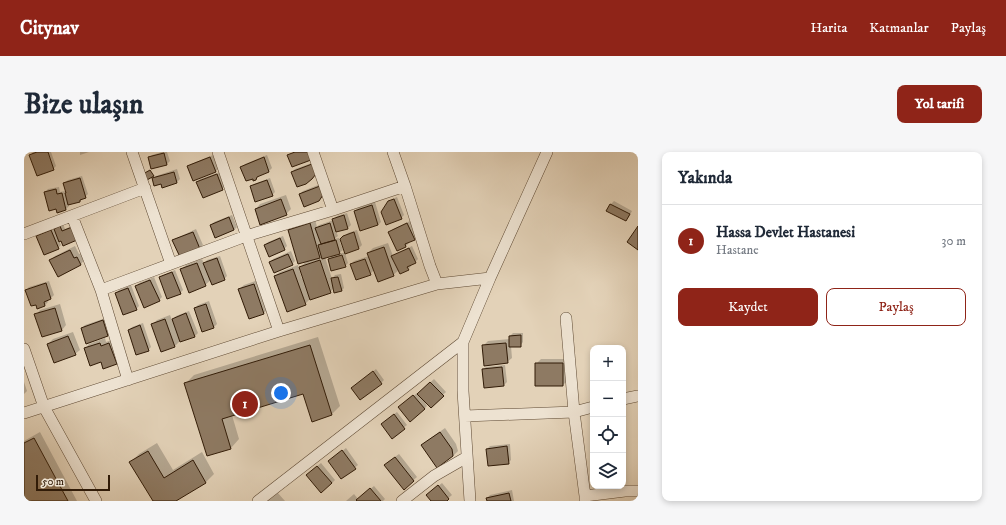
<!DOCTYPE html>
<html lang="tr">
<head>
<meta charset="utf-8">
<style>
  body { margin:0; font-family:"IM FELL DW Pica",serif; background:#f6f6f7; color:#1f2937 }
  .controls { position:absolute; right:12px; bottom:12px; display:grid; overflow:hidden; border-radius:8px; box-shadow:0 2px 6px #0003 }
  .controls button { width:36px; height:36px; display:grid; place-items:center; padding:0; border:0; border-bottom:1px solid #e0e1e3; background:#fff; color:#1f2937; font:20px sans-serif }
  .scale { position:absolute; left:12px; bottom:10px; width:74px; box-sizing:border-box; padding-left:4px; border:2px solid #311b07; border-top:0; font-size:11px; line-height:14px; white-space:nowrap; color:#311b07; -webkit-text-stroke:3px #ede2d1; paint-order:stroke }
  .you { position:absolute; left:257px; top:241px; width:14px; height:14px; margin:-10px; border:3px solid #fff; border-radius:50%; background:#1a73e8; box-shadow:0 0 0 6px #1a73e833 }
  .badge { display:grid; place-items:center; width:26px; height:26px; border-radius:50%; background:#8f2418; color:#fff; font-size:13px; font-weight:700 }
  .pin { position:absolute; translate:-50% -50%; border:2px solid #fff; box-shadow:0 1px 4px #0006 }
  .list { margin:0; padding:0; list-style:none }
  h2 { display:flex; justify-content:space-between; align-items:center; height:52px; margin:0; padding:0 16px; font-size:17px }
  h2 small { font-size:13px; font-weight:400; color:#747a83 }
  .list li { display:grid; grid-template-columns:26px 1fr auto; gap:12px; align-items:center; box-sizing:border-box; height:72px; padding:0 16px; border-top:1px solid #e0e1e3 }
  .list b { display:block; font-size:15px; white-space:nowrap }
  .list p { margin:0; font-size:13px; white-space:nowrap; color:#747a83 }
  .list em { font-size:13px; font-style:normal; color:#747a83 }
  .actions { display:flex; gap:8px; padding:12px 16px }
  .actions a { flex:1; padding:9px 0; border:1px solid #8f2418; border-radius:8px; text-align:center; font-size:14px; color:#8f2418 }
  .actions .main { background:#8f2418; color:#fff }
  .icon { flex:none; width:22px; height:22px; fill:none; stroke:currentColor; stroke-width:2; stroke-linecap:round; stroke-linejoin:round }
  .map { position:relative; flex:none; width:614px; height:349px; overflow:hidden; border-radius:8px }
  header { display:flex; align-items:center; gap:24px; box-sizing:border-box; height:56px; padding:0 20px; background:#8f2418; color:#fff }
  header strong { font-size:19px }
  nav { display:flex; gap:22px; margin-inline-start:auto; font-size:14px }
  .intro { display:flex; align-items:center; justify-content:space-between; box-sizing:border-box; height:96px; padding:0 24px }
  h1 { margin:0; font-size:28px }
  .button { padding:10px 18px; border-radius:8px; background:#8f2418; color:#fff; font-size:14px; font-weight:700 }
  main { display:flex; gap:24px; padding:0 24px }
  aside { flex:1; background:#fff; border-radius:8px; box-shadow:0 2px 6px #0003 }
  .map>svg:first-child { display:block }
  .shadow { fill:#0003; fill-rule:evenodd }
  .building { fill:#8e7a63; stroke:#311b07 }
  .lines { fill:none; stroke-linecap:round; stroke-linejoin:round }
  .minor-casing { stroke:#5e4933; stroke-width:12 }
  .minor { stroke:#ede2d1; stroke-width:11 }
</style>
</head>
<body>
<header>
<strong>Citynav</strong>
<nav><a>Harita</a><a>Katmanlar</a><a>Paylaş</a></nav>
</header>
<div class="intro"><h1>Bize ulaşın</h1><a class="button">Yol tarifi</a></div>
<main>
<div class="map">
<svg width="614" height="349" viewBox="0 0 614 349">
  <rect width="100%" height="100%" fill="#e3d2b8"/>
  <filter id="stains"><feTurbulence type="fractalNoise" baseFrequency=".005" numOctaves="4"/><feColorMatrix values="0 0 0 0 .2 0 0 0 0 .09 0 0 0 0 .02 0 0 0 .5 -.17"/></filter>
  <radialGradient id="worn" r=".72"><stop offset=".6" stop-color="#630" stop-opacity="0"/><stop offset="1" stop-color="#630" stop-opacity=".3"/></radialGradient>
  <path class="shadow" d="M9,0H27L32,14L29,17L7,3Z
    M56,0H65L56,3Z
    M138,0H143L146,9L143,12L128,16L125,6L128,3Z
    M189,3L195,16L192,19L169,28L164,15L167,12Z
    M243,3L248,16L245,19L235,23L232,27L218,15L221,12Z
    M291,10L273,34L268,20L271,17Z
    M153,17L156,27L153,30L138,35L137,31L129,27L132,24Z
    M196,20L201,34L198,37L173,30L176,27Z
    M58,24L64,42L56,49L44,52L45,54L42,57L32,56L21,40L24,37L35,35L36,40L41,39V42L43,40L40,31L44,28Z
    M246,26L251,40L248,43L227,35L230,32Z
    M299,31L302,39L295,49L276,42L279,39Z
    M262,43L267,57L262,62L232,57L236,52Z
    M373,45L380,63L377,66L365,50L368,47Z
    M590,49L608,59L605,65L602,68L584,59L587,52Z
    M351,50L357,70L354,73L331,59L334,56Z
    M323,61L327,73L324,76L312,79L314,84L310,87L315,86L316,89L324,81L333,78L338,93L335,96L321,101L324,111L321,114L305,107L310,102L301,105L308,127L311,123L317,122L320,136L317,139L310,136L306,140L286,147L281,152L251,124L256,120L274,113L278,127L280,126L276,115L283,109L265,78L270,74L291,67L293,75L295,73L310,68V67L313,64ZM318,89L322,100L314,102L319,98L316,90Z
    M208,63L213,75L210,78L187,73L190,70Z
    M386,69L393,84L390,87L384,90L385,91L382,94L373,97L366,80L369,77Z
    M39,72L41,77L51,73L37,88L35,89L37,93L34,96L13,84L16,81L30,76L31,77L34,74Z
    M172,77L179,93L176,96L150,89L153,86Z
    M259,84L263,94L260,97L241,93L244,90Z
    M364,91L369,104L372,102L388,94L394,107L391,110L386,112L387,114L384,118H375L369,123L350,118L346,122L327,112L330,109L345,104L344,101L349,96Z
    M51,94L55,102L58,101L61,107L57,112L34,123L26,109L31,104Z
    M267,99L271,109L268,112L246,110L249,107Z
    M196,104L203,124L200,127L187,128L181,133L157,118L162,113L178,107L180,112L183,108Z
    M151,118L159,138L156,141L136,126L139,123Z
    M130,125L138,145L135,148L112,135L115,131Z
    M234,128L244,157L240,161L215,137L220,133Z
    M25,129L30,143L27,146L23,148L24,150L21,153L2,138L5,135Z
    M107,133L115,154L112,157L92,141L95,138Z
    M185,149L193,172L190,175L179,179L171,156L174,153Z
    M36,152L42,173L38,178L18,184L12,163L16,158Z
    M165,159L174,181L171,184L157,188L151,194L138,199L128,173L133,168L146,163L148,168L152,164Z
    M82,166L87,180L84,183L63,191L58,176L61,173Z
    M119,171L127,195L124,198L105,178L108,175Z
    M49,180L56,198L51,202L24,192L29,187Z
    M489,181H499V190L496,194H487L488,206L483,210L459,194L464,189L486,187V184Z
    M294,185L316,254L307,263L280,240L208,263L215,287L207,296L161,232L170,223Z
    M81,186L82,190L90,187L97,207L92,211L77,208L61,197L65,192Z
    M517,207H544V228L539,233H512V212Z
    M481,213L483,230L480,233L459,218L462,215Z
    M352,217L360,228L357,231L328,236Z
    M410,227L422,240L407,254L401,248L400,249L403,254L400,257L379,253L393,241L394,242Z
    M0,230L3,239L0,242Z
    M373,260L383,273L368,285L361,269Z
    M421,276L432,292L434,299L429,304L403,289Z
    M16,280L53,349H0V289Z
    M133,291L149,318L178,300L190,322L182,330L150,349H130L107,310L115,302Z
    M486,292L487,308L484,311L463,297L466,294Z
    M322,296L334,313L318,326L308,307Z
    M375,302L393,325L380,336L364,310Z
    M297,311L311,328L308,331L286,320Z
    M418,331L428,343L421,349H409L407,340Z
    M350,334L361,347L359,349H322L330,342L334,347Z
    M488,338L490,349H464L463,346L466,343Z
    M253,340L261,349H243Z"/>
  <path class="building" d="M13,0H24L30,18L13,24L5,3Z
    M271,0H284L287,8L268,15L263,3Z
    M140,1L143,13L127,17L124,5Z
    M186,5L192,20L169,29L163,14Z
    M240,5L245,20L233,25L232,28L229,29V27L222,29L216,15Z
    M288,12L292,22L288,27L282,32L273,35L267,20Z
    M126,18L130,24L123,28L119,22Z
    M150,20L153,31L138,36L137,32L130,34L128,26Z
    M193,22L199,38L179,46L172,30Z
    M56,26L62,46L56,48V50L44,53L41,41H42L39,31Z
    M243,28L249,44L231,50L226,34Z
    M296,34L299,43L295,49L280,55L275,42Z
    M32,37L33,42L38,41L42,58L33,61L32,57L25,59L20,40Z
    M257,47L263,63L236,73L231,57Z
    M370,47L378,67L362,73L357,60L364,49Z
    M586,52L606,62L602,69L582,59Z
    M348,53L354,73L336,79L330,59Z
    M320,63L324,77L312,80L308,67Z
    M205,65L210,78L191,86L186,73Z
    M286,71L296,106L274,112L264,78Z
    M306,71L311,88L297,92L291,76Z
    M383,71L391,88L381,92L382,95L373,99L364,80Z
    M36,74L38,79L48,75L53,88L39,94L37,89L35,90L30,77Z
    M614,74V98L603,90Z
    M27,78L35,97L20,103L12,84Z
    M169,80L176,97L156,105L148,88Z
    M330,80L335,97L321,102L316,87L319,84Z
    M256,86L261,98L245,105L240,93Z
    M312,88L316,102L298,107L294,93Z
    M360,95L370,124L354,130L343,101Z
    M385,96L392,111L383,115L385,118L376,122L367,104Z
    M46,98L50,106L53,105L57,113L34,125L25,108Z
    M264,102L269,113L250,121L245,110Z
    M318,103L322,115L307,119L304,107Z
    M193,106L201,128L188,133L179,111Z
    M341,107L347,123L332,128L326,112Z
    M296,108L307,141L286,148L275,115Z
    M173,111L182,134L165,141L156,117Z
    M269,117L282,153L263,160L250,124Z
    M148,120L157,142L143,147L135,125Z
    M314,125L318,139L310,141L307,126Z
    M126,128L136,149L120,156L111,134Z
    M22,131L27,147L20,150L21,154L13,157L12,153L7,154L1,138Z
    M230,132L240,162L225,167L214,137Z
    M104,136L113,158L99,163L91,141Z
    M182,152L190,176L178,180L170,156Z
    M31,156L38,179L18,185L10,162Z
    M162,161L171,185L156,190L148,167Z
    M141,167L151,195L137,200L127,172Z
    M79,168L84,184L62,192L57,176Z
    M116,173L125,199L112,203L104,178Z
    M497,183V195H485V184Z
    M44,184L52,203L30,211L23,192Z
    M76,191L77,194L85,191L93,212L79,217L77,210L66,214L60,196Z
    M482,191L484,211L460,214L458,193Z
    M286,193L308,263L288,270L279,242L198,267L207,297L183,304L160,231Z
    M511,211H539V234H511Z
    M478,215L480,234L460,236L458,217Z
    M349,219L358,232L336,248L327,236Z
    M406,230L420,244L407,256L393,242Z
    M389,243L401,257L386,270L374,255Z
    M370,262L381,277L368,287L357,272Z
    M416,280L428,297L429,304L413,316L397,293Z
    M10,286L44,349H0V291Z
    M483,294L485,312L464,314L462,297Z
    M318,298L332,317L317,327L304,309Z
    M124,299L140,326L169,308L182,331L152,349H129L105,310Z
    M371,305L390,329L380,338L360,313Z
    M293,314L308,331L297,341L282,323Z
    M414,333L425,347L423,349H407L402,343Z
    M346,336L357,349H333L332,348Z
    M485,341L487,349H463L462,346Z"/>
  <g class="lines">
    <g class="minor-casing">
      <path id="minor" d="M108,0L147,112
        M194,0L255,179
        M289,0L309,58
        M369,0L381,34
        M48,64L77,138L104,228
        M0,82L121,36
        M77,138L222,84L309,58L381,34L406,114L413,132
        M542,166L550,260L569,255
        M0,197L20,255L72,349
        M599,247L614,244
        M0,261L255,179L413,132L466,126
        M441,264L550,260L561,344V349
        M561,344L601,339H614
        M234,349L439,190
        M378,349L410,324L443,305
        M446,349L439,239V190L466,126L523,0"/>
    </g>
    <use href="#minor" class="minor"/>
  </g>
  <rect width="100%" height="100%" filter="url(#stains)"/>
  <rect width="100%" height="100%" fill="url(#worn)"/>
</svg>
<div class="controls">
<button>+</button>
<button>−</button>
<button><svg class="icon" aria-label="locate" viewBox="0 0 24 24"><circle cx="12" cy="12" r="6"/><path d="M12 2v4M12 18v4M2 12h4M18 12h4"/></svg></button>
<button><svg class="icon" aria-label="layers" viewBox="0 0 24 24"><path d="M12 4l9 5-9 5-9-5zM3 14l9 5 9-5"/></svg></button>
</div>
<div class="scale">50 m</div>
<div class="you"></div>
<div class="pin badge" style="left:221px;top:252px">1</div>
</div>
<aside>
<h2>Yakında<small></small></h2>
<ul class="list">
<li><span class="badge">1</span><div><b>Hassa Devlet Hastanesi</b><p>Hastane</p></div><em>30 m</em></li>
</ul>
<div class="actions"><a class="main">Kaydet</a><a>Paylaş</a></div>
</aside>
</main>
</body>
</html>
